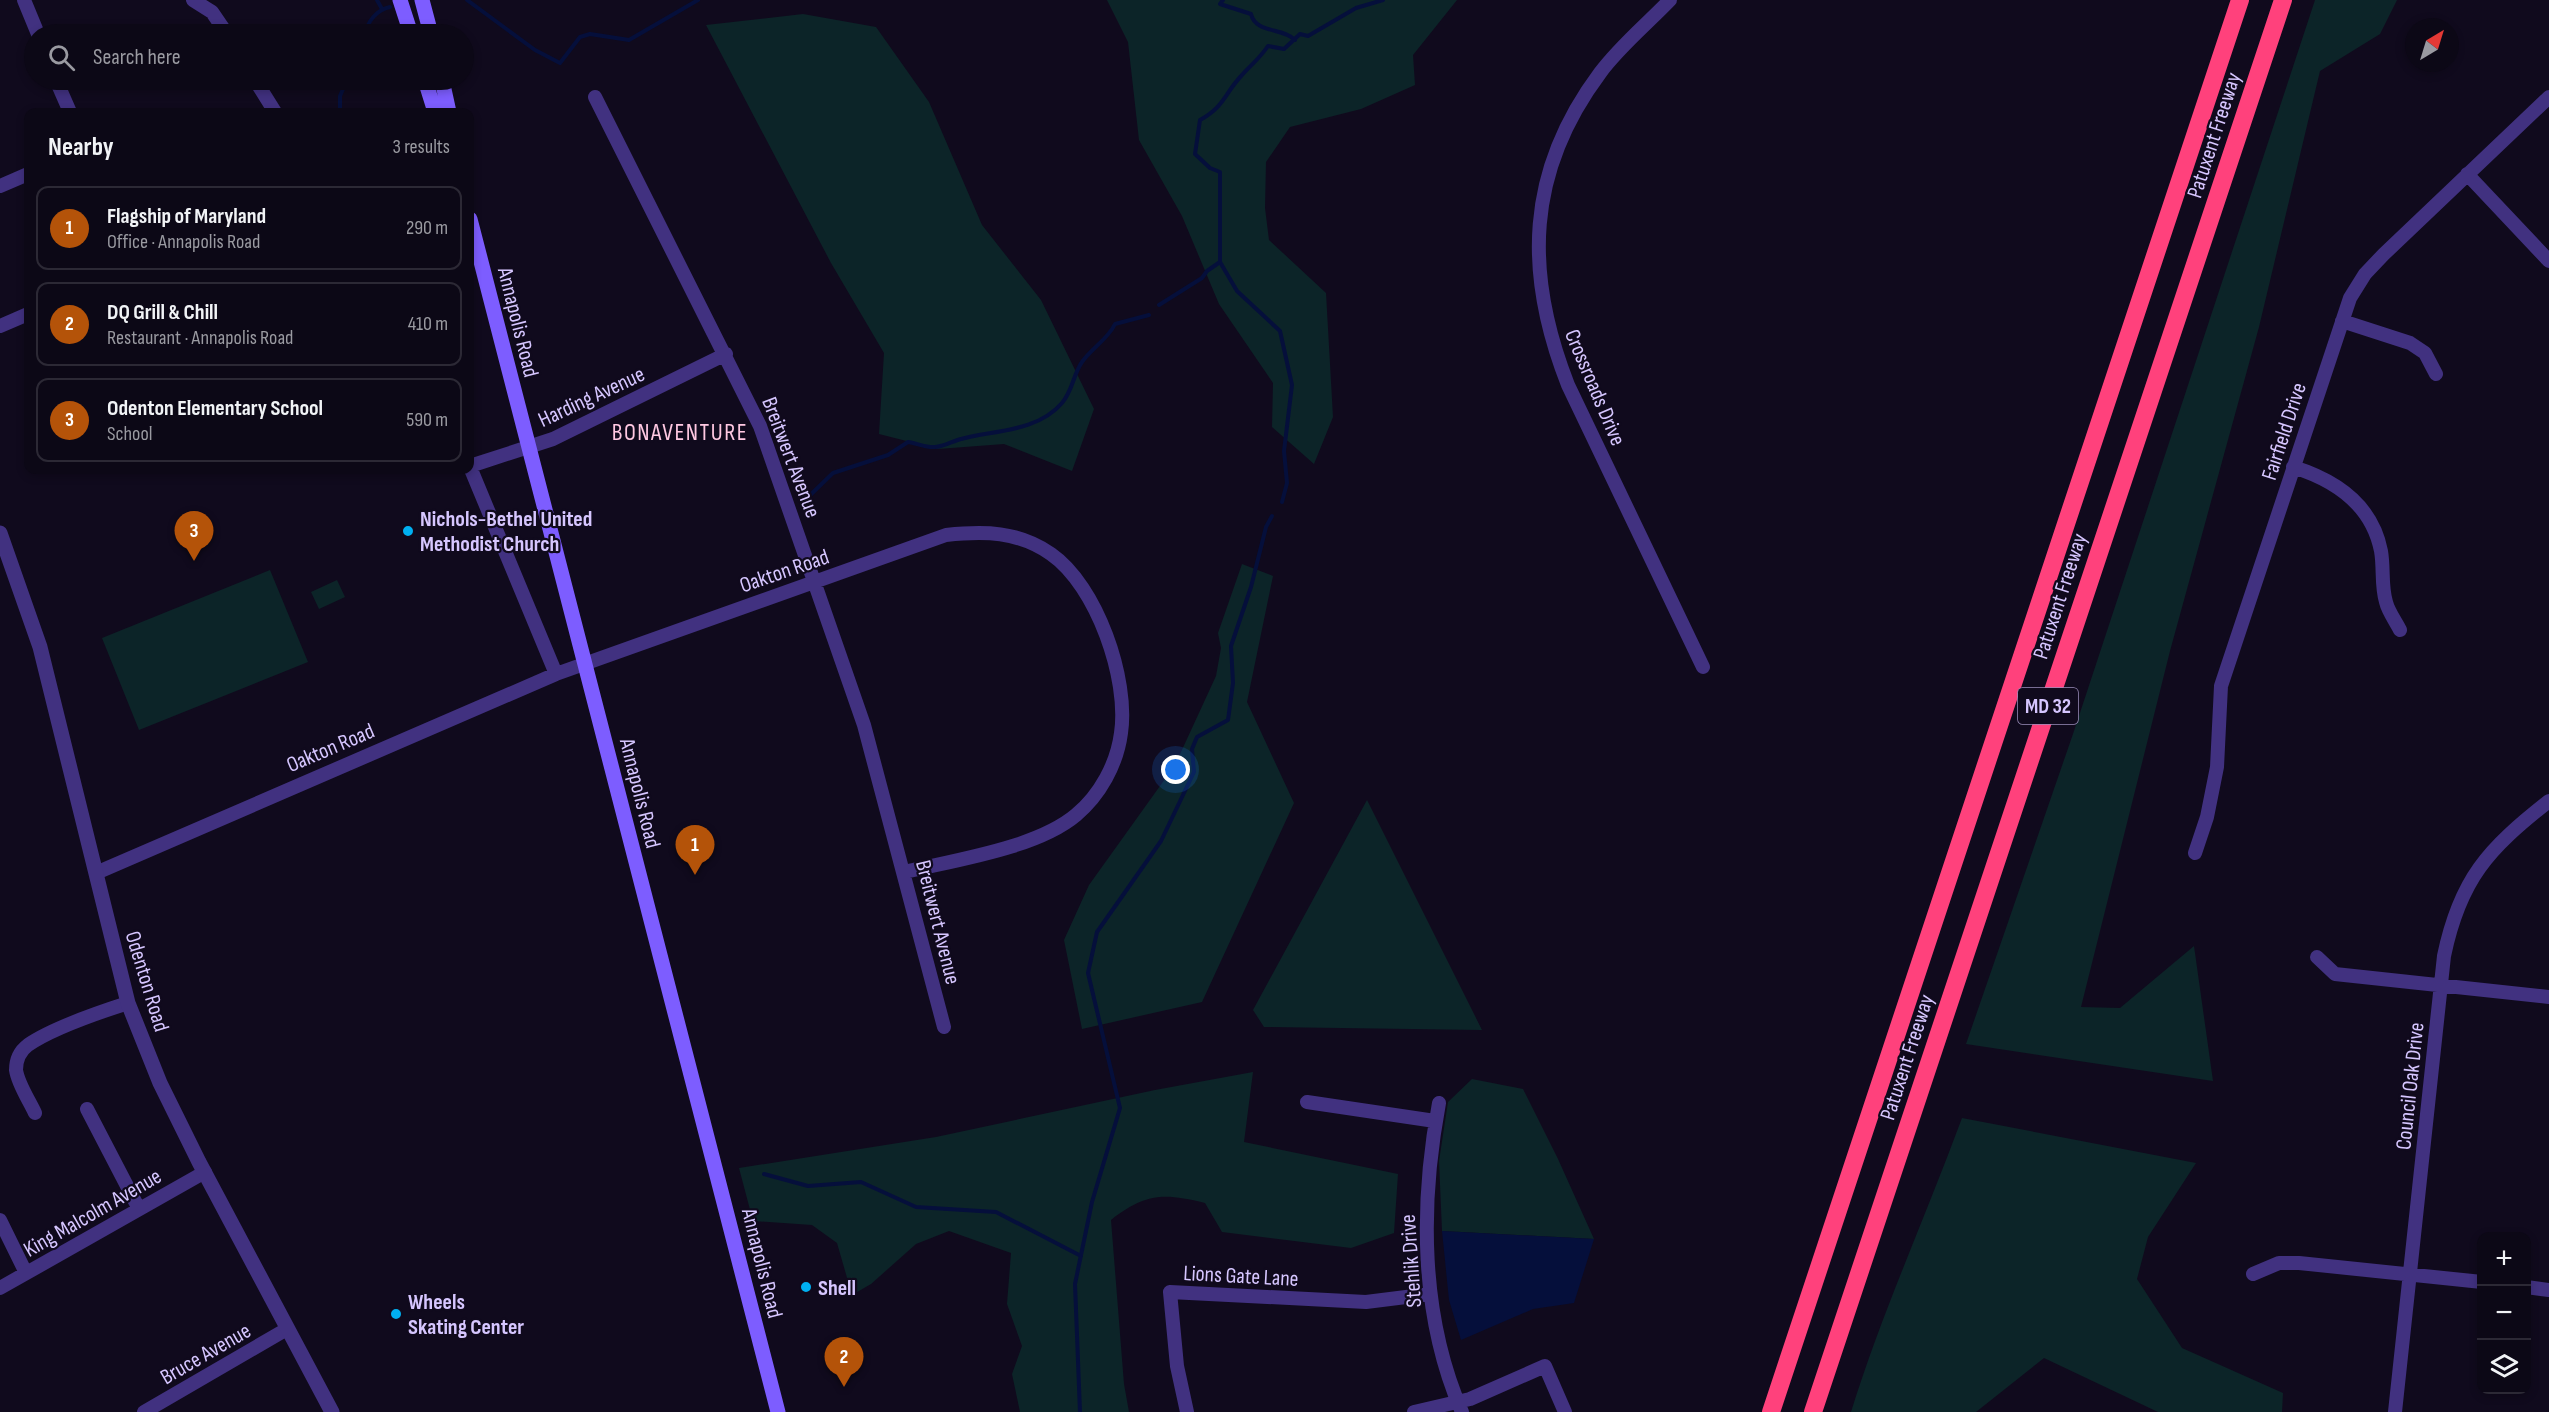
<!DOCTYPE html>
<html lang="en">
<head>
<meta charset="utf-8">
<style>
  body { margin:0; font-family:"Sofia Sans Condensed",sans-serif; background:#15111f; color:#f1f3f6 }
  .controls { position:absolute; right:18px; bottom:18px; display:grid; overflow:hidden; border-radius:12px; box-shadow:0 3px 9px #0003 }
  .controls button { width:54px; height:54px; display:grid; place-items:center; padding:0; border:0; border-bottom:2px solid #2c2935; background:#0c0816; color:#f1f3f6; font:30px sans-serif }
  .compass { position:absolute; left:2405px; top:18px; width:54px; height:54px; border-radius:50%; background:#0c0816; box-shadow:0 3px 9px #0003; rotate:38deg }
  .you { position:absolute; left:1176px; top:770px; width:21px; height:21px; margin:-15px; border:4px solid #fff; border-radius:50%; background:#1a73e8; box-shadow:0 0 0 9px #1a73e833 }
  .badge { display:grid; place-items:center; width:39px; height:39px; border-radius:50%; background:#b45309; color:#fff; font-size:20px; font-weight:700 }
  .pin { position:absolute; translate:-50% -50px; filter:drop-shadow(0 2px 3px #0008) }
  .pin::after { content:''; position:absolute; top:32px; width:21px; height:18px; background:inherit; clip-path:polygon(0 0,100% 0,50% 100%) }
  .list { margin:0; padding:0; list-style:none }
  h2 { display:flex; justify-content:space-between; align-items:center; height:78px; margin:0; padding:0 24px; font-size:26px }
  h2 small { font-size:20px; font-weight:400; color:#9a9aa1 }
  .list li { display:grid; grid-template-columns:39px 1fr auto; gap:18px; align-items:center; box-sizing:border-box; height:84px; margin:0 12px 12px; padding:0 12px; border:2px solid #2c2935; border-radius:12px }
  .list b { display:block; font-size:22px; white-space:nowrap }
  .list p { margin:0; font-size:20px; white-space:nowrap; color:#9a9aa1 }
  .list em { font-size:20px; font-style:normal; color:#9a9aa1 }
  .icon { flex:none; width:33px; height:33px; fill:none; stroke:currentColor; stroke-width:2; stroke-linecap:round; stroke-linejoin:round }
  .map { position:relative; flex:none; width:2549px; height:1412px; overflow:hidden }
  .search { position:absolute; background:#0c0816; box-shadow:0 3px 9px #0003; left:24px; top:24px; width:450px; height:66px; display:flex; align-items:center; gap:15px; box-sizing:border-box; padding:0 21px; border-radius:33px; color:#9a9aa1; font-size:22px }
  .panel { position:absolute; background:#0c0816; box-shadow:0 3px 9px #0003; left:24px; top:108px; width:450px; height:366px; border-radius:12px }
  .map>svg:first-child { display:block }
  .green { fill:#0c2428 }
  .water { fill:#050f3b }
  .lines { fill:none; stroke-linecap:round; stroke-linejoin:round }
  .stream { stroke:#050f3b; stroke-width:4 }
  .minor { stroke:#413180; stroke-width:14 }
  .tertiary { stroke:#413180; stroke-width:15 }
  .secondary { stroke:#7d5dff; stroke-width:15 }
  .motorway { stroke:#ff417c; stroke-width:18 }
  .poi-dot { fill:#00b0f1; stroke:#100a1d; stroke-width:2 }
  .labels { text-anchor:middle; stroke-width:4.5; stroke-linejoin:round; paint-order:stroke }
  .shield { fill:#100a1d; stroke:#9b8ebb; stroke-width:1.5 }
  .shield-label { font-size:21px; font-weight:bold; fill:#d6c6ff }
  .street-label { font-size:22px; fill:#d6c6ff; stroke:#100a1d }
  .poi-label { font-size:22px; font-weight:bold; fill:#d6c6ff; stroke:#100a1d; text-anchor:start }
  .neighbourhood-label { font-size:24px; letter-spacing:1.5px; fill:#ffc8e2; stroke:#100a1d }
</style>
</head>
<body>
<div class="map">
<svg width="2549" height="1412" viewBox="0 0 2549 1412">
  <rect width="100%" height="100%" fill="#100a1d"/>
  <path class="green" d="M1107,0H1457L1413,55L1415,85L1361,109L1290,127L1266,162L1265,208L1269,240L1326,293L1333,417L1314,464L1272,427L1273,383L1219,304L1182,216L1139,140L1128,42Z
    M2315,0H2397L2380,34L2320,71L2259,327L2170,651L2081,1007L2120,1008L2194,946L2213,1081L1966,1044L2074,731Z
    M803,14L876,27L929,102L982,225L1041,300L1094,409L1072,471L1004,444L938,449L879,434L884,353L831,263L706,25Z
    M1242,564L1273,576L1247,702L1294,803L1202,1002L1082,1029L1064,940L1089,885L1175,765L1216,676L1221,648L1218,633Z
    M270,570L308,662L139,730L102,638Z
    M337,580L345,597L319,609L311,592Z
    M1367,800L1482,1030L1264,1027L1253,1010Z
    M1253,1072L1244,1142L1398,1174L1394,1233L1351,1248L1222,1232L1205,1203C1163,1193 1146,1193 1111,1220L1124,1384L1129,1412H1020L1012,1374L1022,1346L1007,1304L1011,1253L949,1231L916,1244L871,1284L852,1295L837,1243L812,1225L753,1221L739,1168L936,1137L1155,1090Z
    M1472,1079L1523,1089L1558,1159L1594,1239L1442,1231L1439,1161L1448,1102Z
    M1962,1118L2196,1163L2148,1237L2137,1279L2182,1348L2283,1393L2282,1412H2158L2044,1358L1976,1412H1851C1882,1312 1926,1216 1962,1118Z"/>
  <path class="water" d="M1442,1231L1594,1239L1574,1303L1533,1309L1461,1340L1449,1300Z"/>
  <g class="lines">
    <path class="stream" d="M377,0L382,9
      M467,0L535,50L560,63L580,37L590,34L629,40L698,0
      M1223,0L1220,4L1251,14C1256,34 1283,27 1295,40
      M366,34C367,21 377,10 390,7
      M340,112V96L347,80
      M1159,305L1202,278L1207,271L1220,262
      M1282,502L1287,483L1284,451L1292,385L1280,331L1237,291L1220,262V172L1210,168L1195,154L1200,120C1225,106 1224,94 1242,75C1251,65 1260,58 1268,46L1284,49L1300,34L1308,36L1356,8L1383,0
      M802,503L833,473L888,455L908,442C916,443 927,448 935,447C943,447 953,441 961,439C995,430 1037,432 1062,403C1073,390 1073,375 1082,362C1092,348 1108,339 1115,324L1149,315
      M764,1174L808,1186L861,1182L916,1207L996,1212L1081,1256
      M1080,1412L1075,1284L1092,1202L1120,1108L1088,973L1097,932L1161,841L1194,772L1192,749L1197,737L1228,720L1233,683L1231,646L1251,587L1266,527L1272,516"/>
    <path class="minor" d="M24,0L38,34
      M193,0L212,12L227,34
      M1670,0C1647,24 1619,47 1600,73C1526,172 1524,273 1568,385L1703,667
      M56,80L70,112
      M255,80L275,112
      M595,97L760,426L864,725L944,1027
      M2467,174L2549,261
      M0,186L28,174
      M2342,321L2410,343L2425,353L2436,374
      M0,326L28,314
      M470,466L553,439L726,354
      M470,467L556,674
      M2293,467C2335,480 2372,505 2381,551C2384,568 2381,586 2386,602C2388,611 2396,622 2400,630
      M2195,853L2207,817L2217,767L2221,686L2350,298L2365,274L2384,254L2549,97
      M96,873L556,674L946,535C984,531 1018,531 1051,554C1097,586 1129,679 1121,733C1117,764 1100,795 1076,815C1037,848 955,860 905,872
      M2317,957L2335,974L2549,997
      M1307,1102L1435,1121
      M1439,1103C1420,1205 1420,1316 1462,1412
      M87,1109L139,1209
      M35,1113C29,1100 18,1084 16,1070C16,1060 20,1051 28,1045C51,1029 100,1012 128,1003
      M0,1220L26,1273
      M2253,1274L2279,1263H2299L2482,1282
      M2526,1287L2549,1290
      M0,1288L205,1172
      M144,1412L287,1329
      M1187,1412L1177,1366L1170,1292L1366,1302L1430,1294
      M1414,1412L1470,1399L1545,1366L1565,1412
      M2395,1412L2444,956C2460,879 2488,849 2549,801"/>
    <path class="tertiary" d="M0,533L40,647L128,1003L160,1083L199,1162L332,1412"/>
    <path class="secondary" d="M400,0L411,34
      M422,0L431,34
      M425,80L435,112
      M442,80L449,112
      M470,219L778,1412"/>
    <path class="motorway" d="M1771,1412L2240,0
      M1813,1412L2283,0"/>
  </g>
  <g class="poi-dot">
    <circle cx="408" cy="531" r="6"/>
    <circle cx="806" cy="1287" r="6"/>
    <circle cx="396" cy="1314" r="6"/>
  </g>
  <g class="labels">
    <rect class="shield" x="2018" y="688" width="60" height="36" rx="4.5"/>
    <g class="shield-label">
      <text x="2048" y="713">MD 32</text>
    </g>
    <g class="street-label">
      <text transform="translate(2213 135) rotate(-72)" y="8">Patuxent Freeway</text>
      <text transform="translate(519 322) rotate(76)" y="8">Annapolis Road</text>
      <text transform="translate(1596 387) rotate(67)" y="8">Crossroads Drive</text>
      <text transform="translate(591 396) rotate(-25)" y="8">Harding Avenue</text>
      <text transform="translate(2283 431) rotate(-72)" y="8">Fairfield Drive</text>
      <text transform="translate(792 457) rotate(69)" y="8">Breitwert Avenue</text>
      <text transform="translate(784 570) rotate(-19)" y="8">Oakton Road</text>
      <text transform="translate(2059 596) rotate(-72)" y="8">Patuxent Freeway</text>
      <text transform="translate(330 747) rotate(-23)" y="8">Oakton Road</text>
      <text transform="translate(641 793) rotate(76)" y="8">Annapolis Road</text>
      <text transform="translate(939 922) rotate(76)" y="8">Breitwert Avenue</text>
      <text transform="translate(148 981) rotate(73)" y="8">Odenton Road</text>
      <text transform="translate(1906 1057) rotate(-72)" y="8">Patuxent Freeway</text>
      <text transform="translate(2409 1086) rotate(-84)" y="8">Council Oak Drive</text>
      <text transform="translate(92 1212) rotate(-30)" y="8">King Malcolm Avenue</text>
      <text transform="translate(1410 1261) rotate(-94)" y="8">Stehlik Drive</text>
      <text transform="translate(763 1263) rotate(76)" y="8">Annapolis Road</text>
      <text transform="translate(1241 1275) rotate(3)" y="8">Lions Gate Lane</text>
      <text transform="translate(205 1353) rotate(-30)" y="8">Bruce Avenue</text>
    </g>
    <g class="poi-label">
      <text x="420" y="526">Nichols-Bethel United<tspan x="420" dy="25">Methodist Church</tspan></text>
      <text x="818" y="1295">Shell</text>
      <text x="408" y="1309">Wheels<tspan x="408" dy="25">Skating Center</tspan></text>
    </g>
    <g class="neighbourhood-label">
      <text x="680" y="440">BONAVENTURE</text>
    </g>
  </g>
</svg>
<div class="controls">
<button>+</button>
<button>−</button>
<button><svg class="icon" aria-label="layers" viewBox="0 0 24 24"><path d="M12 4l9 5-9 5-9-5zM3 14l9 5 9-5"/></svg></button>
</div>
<svg class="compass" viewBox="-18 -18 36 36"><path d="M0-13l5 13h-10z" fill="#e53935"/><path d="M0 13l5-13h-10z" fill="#9a9aa1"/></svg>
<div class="you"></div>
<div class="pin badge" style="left:695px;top:875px">1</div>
<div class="pin badge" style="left:844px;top:1387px">2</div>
<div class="pin badge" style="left:194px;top:561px">3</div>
<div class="search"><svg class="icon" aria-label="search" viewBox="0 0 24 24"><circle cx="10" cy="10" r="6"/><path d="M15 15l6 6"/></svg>Search here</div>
<section class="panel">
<h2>Nearby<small>3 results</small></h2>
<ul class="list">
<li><span class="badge">1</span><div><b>Flagship of Maryland</b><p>Office · Annapolis Road</p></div><em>290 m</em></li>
<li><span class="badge">2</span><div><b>DQ Grill &amp; Chill</b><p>Restaurant · Annapolis Road</p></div><em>410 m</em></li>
<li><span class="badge">3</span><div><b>Odenton Elementary School</b><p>School</p></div><em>590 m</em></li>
</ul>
</section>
</div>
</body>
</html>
